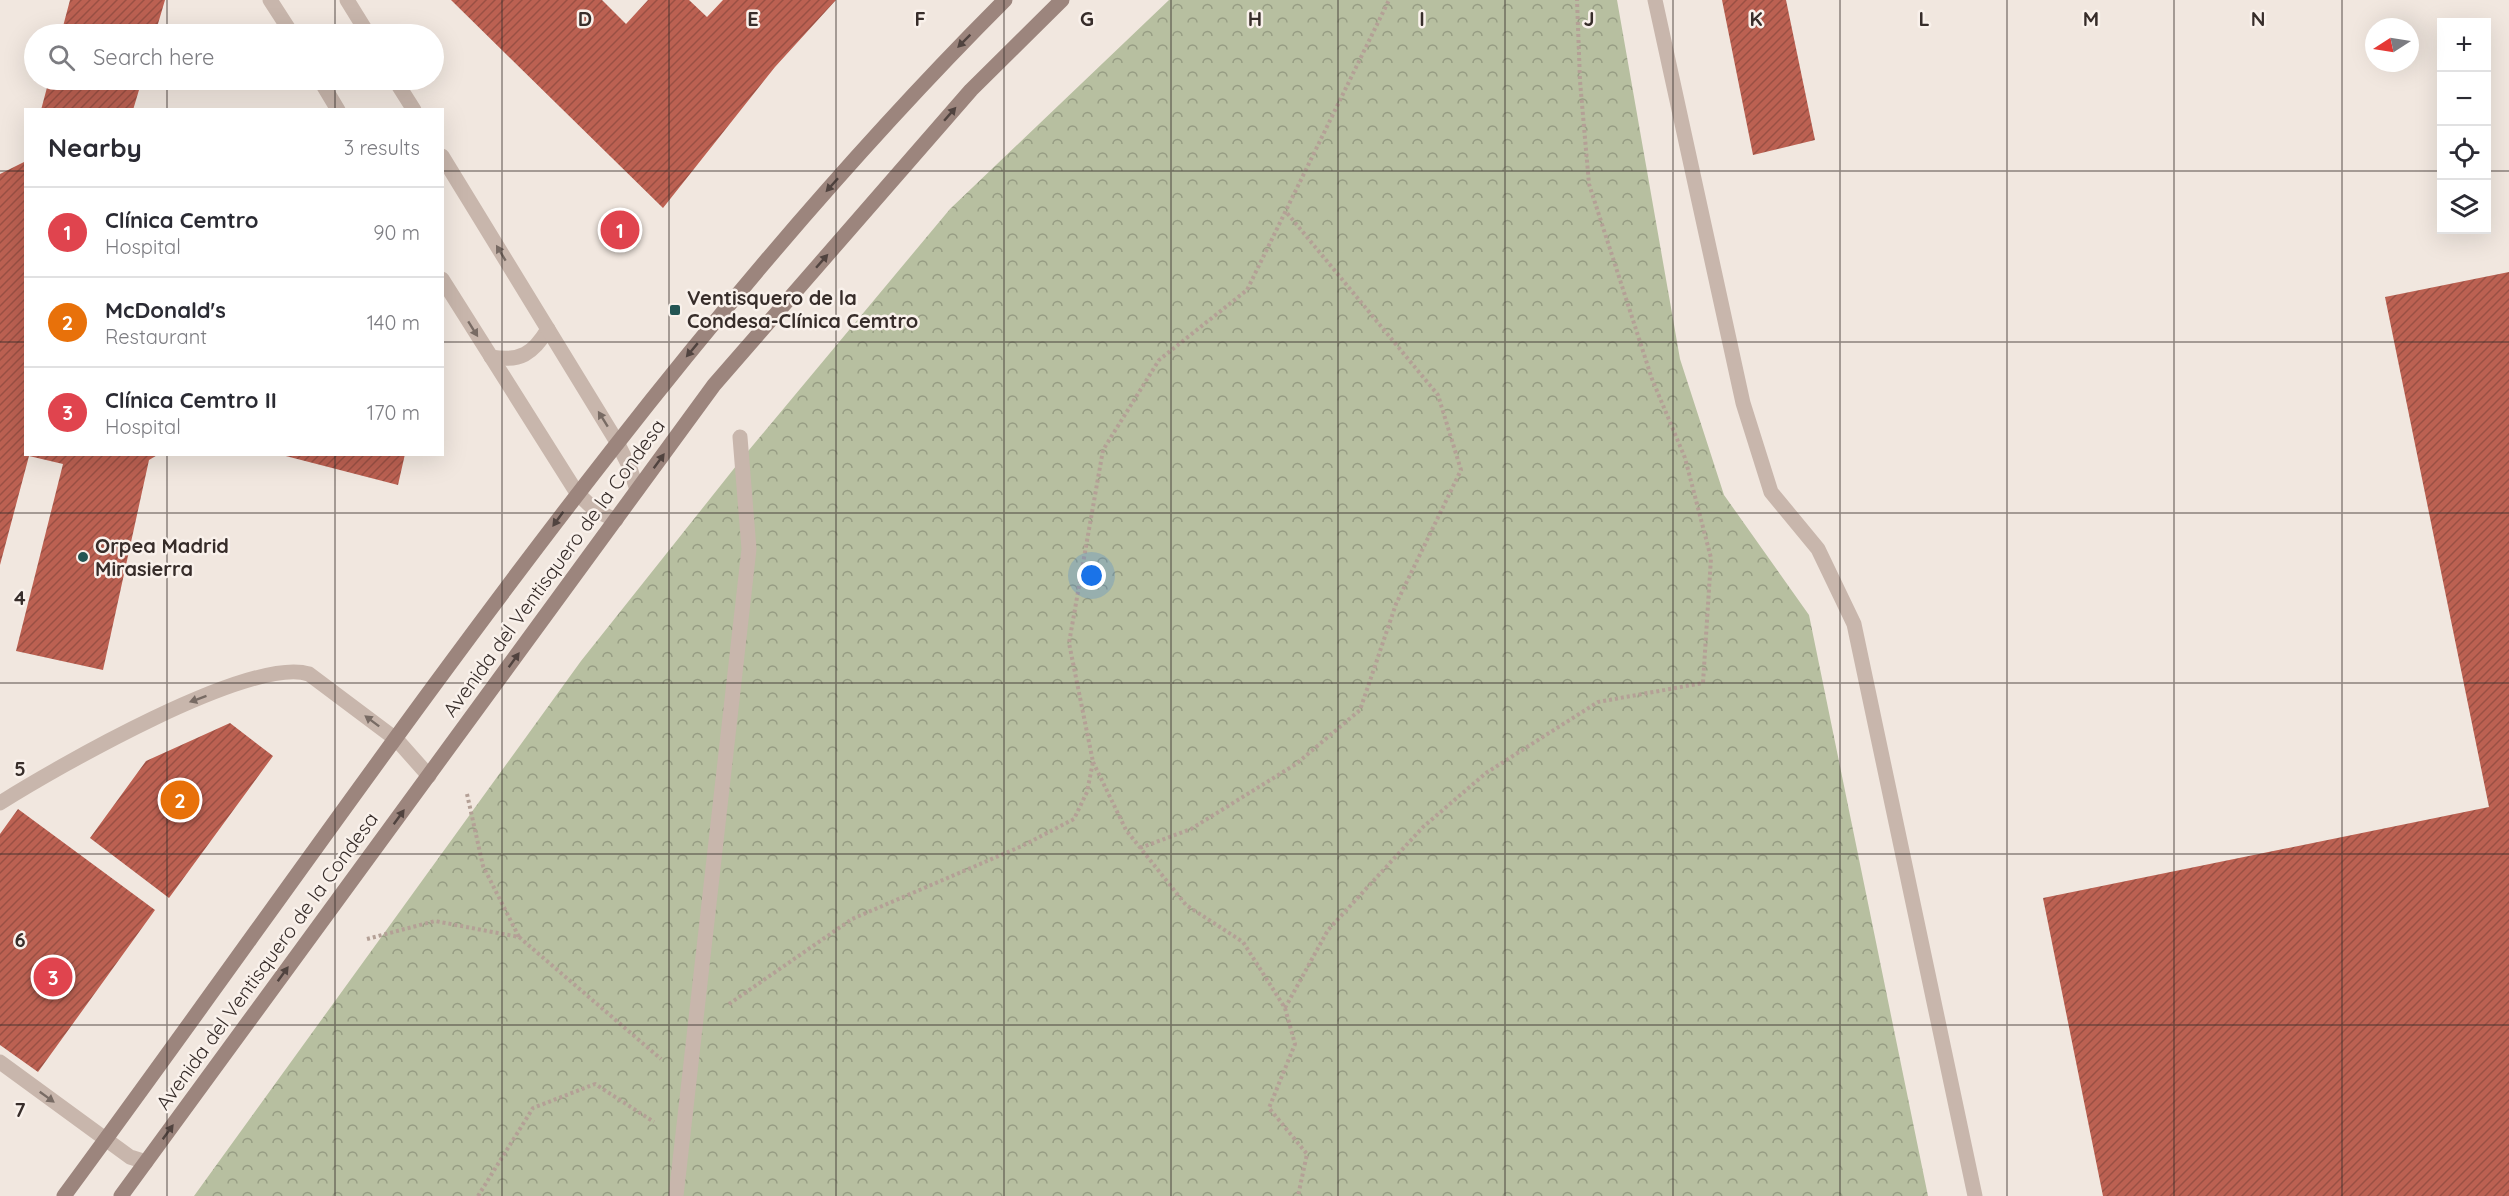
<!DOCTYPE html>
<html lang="en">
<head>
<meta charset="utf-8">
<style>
  body { margin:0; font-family:Quicksand,sans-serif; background:#f2f2f3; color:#2b2b33 }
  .controls { position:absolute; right:18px; top:18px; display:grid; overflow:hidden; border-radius:0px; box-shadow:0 6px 24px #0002 }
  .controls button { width:54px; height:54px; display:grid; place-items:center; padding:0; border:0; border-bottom:2px solid #e1e1e2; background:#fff; color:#2b2b33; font:30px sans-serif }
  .compass { position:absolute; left:2365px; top:18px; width:54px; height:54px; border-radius:50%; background:#fff; box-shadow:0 6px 24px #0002; rotate:258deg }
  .you { position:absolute; left:1092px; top:576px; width:21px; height:21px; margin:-15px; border:4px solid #fff; border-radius:50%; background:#1a73e8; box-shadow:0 0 0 9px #1a73e833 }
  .badge { display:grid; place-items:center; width:39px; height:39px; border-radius:50%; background:#ea580c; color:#fff; font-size:20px; font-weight:700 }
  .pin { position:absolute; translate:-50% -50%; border:3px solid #fff; box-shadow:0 2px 6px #0006 }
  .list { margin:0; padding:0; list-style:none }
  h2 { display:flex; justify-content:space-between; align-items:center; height:78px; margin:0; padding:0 24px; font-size:26px }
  h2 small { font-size:20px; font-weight:400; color:#7c7c81 }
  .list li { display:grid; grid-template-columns:39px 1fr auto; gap:18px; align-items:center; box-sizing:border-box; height:90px; padding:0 24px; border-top:2px solid #e1e1e2 }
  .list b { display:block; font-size:22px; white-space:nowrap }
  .list p { margin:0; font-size:20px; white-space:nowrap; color:#7c7c81 }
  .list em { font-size:20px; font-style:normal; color:#7c7c81 }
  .icon { flex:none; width:33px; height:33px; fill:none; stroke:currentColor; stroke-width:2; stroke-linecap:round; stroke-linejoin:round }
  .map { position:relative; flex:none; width:2509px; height:1196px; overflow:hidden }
  .search { position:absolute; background:#fff; box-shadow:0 6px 24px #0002; left:24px; top:24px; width:420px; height:66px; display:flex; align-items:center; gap:15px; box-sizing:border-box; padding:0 21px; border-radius:33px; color:#7c7c81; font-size:22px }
  .panel { position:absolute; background:#fff; box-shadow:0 6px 24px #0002; left:24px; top:108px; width:420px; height:348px; border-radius:0px }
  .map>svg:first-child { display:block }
  .park { fill:url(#park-crowns) }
  .building { fill:url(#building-hatch) }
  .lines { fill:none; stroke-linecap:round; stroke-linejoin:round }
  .path { stroke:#b4a096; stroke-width:4; stroke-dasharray:3 3; stroke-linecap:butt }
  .lane { stroke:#c8b6ac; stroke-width:15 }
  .street { stroke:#c8b6ac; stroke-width:15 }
  .secondary { stroke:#9c857d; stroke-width:15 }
  .oneway { fill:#50433f }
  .oneway2 { fill:#786b64 }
  .grid { fill:none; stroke:#372d2a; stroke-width:1.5; stroke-opacity:0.55 }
  .poi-dot { fill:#235553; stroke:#f9f1eb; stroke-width:2 }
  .labels { text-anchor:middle; stroke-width:5; stroke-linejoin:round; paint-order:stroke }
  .poi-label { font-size:20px; font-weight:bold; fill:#372d2a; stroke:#f9f1eb; text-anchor:start }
  .street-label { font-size:20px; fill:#372d2a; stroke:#f9f1eb }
  .grid-label { font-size:20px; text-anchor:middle; font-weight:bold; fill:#372d2a; stroke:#f9f1eb; stroke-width:5; stroke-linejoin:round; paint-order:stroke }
</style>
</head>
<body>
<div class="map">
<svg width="2509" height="1196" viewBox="0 0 2509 1196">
  <defs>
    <pattern id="park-crowns" width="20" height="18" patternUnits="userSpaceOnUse" patternTransform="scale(1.5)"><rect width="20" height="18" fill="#b7bfa0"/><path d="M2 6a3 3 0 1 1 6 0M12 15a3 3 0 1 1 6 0" fill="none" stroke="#969c83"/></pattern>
    <pattern id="building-hatch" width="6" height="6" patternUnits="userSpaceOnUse" patternTransform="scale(1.5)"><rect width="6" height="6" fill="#bc6152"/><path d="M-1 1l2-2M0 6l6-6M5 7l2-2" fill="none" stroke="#9a5044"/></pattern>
  </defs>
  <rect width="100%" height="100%" fill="#f1e7df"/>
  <path class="park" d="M1169,0H1617L1680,359L1724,495L1809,615L1928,1196H194L581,661L744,456L950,209Z"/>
  <path class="building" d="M70,0H165L155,34H61Z
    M451,0H602L626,24L648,0H689L707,17L723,0H836L775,67L663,208Z
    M1722,0H1786L1815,140L1753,155Z
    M49,80H142L133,110H41Z
    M26,161V454H159L149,460L103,670L16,651L63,464L29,456L0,565V174Z
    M2509,272V1196H2103L2043,898L2489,807L2385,297Z
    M278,454H405L398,485Z
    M230,723L273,756L169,898L90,838L146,761Z
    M18,809L155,910L38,1072L0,1045V834Z"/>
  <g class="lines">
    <path class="path" d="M1093,762L1126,830L1186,905L1243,942L1285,1008L1295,1044L1269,1108L1307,1154L1298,1196
      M467,794L483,866L519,937
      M1140,848L1191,829L1296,764L1360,710L1396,604L1461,470L1438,395L1287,213
      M367,939L435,921L519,937L661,1059
      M729,1004L852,919L1022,846L1074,819L1087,792L1093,762L1069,643L1103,450L1159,360L1247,290L1389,0
      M1285,1008L1328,930L1423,827L1486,773L1598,702L1703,683L1711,558L1685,458L1652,379L1589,184L1580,81L1577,0
      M478,1196L533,1108L595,1084L654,1122"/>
    <path class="lane" d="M1655,0L1743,403L1771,492L1818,549L1854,624L1975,1196
      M491,357C520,362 533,354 548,329
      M0,803C54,769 251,655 309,674L397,740L429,776
      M0,1062L130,1157L146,1162"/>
    <path class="street" d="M270,0L292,34
      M347,0L368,34
      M320,80L338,110
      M395,80L414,110
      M442,156L617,442L630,468L637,490
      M442,279L577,493L596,511L616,520
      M676,1196L749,549L740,437"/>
    <path class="secondary" d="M64,1196C365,788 645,360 1005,0
      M121,1196L714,385L971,90L1062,0"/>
  </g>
  <defs><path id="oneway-solid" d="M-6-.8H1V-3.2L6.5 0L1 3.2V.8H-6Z" transform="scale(1.5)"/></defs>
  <g class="oneway">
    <use href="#oneway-solid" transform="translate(964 41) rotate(135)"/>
    <use href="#oneway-solid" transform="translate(950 114) rotate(-49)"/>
    <use href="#oneway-solid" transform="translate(832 185) rotate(132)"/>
    <use href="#oneway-solid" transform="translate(822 261) rotate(-49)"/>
    <use href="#oneway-solid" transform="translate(692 350) rotate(130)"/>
    <use href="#oneway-solid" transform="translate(659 461) rotate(-54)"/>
    <use href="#oneway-solid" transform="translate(558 519) rotate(126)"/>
    <use href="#oneway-solid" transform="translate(514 660) rotate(-54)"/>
    <use href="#oneway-solid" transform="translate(399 817) rotate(-54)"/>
    <use href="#oneway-solid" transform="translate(283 974) rotate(-54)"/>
    <use href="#oneway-solid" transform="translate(168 1132) rotate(-54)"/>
  </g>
  <g class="oneway2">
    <use href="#oneway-solid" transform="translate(501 253) rotate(-121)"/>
    <use href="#oneway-solid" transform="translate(473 329) rotate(58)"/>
    <use href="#oneway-solid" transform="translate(603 419) rotate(-122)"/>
    <use href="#oneway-solid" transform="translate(198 699) rotate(160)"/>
    <use href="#oneway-solid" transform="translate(372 721) rotate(-143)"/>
    <use href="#oneway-solid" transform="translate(47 1097) rotate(36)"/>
  </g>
  <path class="grid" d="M167,0V34M335,0V34M502,0V1196M669,0V1196M836,0V1196M1004,0V1196M1171,0V1196M1338,0V1196M1505,0V1196M1673,0V1196M1840,0V1196M2007,0V1196M2174,0V1196M2342,0V1196M167,80V110M335,80V110M0,171H26M442,171H2442M2486,171H2509M0,342H26M442,342H2509M167,454V1196M335,454V1196M0,513H2509M0,683H2509M0,854H2509M0,1025H2509"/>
  <g class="poi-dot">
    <rect x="669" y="304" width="12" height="12" rx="3"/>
    <circle cx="83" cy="557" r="6"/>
  </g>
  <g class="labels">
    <g class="poi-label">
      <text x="687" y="305">Ventisquero de la<tspan x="687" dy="23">Condesa-Clínica Cemtro</tspan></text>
      <text x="95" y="553">Orpea Madrid<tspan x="95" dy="23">Mirasierra</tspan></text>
    </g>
    <g class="street-label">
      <text transform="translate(554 568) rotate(-54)" y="7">Avenida del Ventisquero de la Condesa</text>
      <text transform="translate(267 961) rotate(-54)" y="7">Avenida del Ventisquero de la Condesa</text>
    </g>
  </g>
  <g class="grid-label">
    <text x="585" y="26">D</text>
    <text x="753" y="26">E</text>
    <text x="920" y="26">F</text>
    <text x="1087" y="26">G</text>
    <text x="1255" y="26">H</text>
    <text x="1422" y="26">I</text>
    <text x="1589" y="26">J</text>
    <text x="1756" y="26">K</text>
    <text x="1924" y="26">L</text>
    <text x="2091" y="26">M</text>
    <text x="2258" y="26">N</text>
    <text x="20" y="605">4</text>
    <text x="20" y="776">5</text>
    <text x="20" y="947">6</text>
    <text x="20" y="1117">7</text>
  </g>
</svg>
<div class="controls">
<button>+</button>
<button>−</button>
<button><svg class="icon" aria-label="locate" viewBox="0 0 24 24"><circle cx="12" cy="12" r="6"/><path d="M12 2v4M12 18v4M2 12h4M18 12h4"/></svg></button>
<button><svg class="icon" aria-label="layers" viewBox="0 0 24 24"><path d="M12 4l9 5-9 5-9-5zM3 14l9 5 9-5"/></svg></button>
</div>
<svg class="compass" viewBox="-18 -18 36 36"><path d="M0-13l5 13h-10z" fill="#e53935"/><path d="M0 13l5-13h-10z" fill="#7c7c81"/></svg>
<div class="you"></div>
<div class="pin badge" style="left:620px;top:230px;background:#e0444e">1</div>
<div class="pin badge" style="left:180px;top:800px;background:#e8710a">2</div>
<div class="pin badge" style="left:53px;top:977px;background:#e0444e">3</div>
<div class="search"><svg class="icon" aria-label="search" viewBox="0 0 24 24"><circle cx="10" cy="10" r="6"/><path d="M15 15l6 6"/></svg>Search here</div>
<section class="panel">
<h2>Nearby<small>3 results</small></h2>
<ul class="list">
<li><span class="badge" style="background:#e0444e">1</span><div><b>Clínica Cemtro</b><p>Hospital</p></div><em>90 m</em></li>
<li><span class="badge" style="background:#e8710a">2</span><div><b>McDonald's</b><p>Restaurant</p></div><em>140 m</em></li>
<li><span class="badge" style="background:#e0444e">3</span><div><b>Clínica Cemtro II</b><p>Hospital</p></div><em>170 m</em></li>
</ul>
</section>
</div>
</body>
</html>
